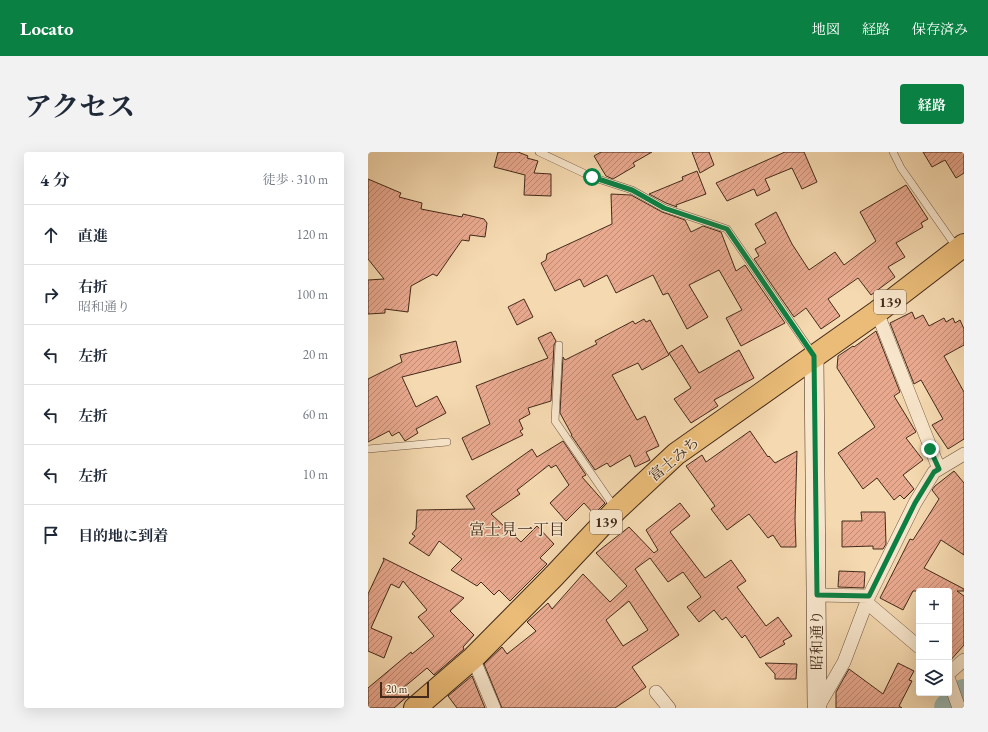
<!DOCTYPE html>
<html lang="ja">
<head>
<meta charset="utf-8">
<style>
  body { margin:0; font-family:"EB Garamond","Noto Serif JP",serif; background:#f2f2f3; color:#1f2937 }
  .controls { position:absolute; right:12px; bottom:12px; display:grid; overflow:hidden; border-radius:4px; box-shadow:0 4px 16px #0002 }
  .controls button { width:36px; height:36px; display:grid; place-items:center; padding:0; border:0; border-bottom:1px solid #e0e1e3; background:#fff; color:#1f2937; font:20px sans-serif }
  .scale { position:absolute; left:12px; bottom:10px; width:49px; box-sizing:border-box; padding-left:4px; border:2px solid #432a1a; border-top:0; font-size:11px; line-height:14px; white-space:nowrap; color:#432a1a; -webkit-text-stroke:3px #f8e6cc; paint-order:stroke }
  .stop { position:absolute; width:12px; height:12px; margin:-9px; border:3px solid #0b8043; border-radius:50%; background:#fff }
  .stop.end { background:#0b8043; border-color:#fff; box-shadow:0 1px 4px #0008 }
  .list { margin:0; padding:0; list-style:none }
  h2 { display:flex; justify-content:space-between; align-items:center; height:52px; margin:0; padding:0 16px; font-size:17px }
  h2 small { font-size:13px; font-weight:400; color:#747a83 }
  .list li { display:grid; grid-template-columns:26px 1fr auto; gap:12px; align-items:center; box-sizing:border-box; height:60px; padding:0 16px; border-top:1px solid #e0e1e3 }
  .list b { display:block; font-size:15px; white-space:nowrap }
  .list p { margin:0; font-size:13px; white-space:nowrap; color:#747a83 }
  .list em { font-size:13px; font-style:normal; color:#747a83 }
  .icon { flex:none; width:22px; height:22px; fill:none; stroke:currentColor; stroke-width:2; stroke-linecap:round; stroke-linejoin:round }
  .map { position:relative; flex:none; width:596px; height:556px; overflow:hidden; border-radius:4px }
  header { display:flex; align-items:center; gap:24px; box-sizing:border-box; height:56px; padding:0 20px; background:#0b8043; color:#fff }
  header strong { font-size:19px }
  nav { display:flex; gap:22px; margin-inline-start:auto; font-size:14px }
  .intro { display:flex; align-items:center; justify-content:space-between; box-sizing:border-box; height:96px; padding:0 24px }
  h1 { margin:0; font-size:28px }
  .button { padding:10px 18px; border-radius:4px; background:#0b8043; color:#fff; font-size:14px; font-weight:700 }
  main { display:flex; gap:24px; padding:0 24px }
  aside { flex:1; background:#fff; border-radius:4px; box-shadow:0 4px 16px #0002 }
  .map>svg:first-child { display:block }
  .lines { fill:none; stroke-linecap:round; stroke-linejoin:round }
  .river { stroke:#9db9b1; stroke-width:30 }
  .building { fill:url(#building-hatch); stroke:#432a1a; fill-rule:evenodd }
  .lane-casing { stroke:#705640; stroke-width:8 }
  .street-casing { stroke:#705640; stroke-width:14 }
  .secondary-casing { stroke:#432a1a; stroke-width:20 }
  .highway-casing { stroke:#432a1a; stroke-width:24 }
  .lane { stroke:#f8e6cc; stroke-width:7 }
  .street { stroke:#f8e6cc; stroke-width:13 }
  .secondary { stroke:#f8e6cc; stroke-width:19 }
  .highway { stroke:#eabc78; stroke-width:22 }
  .route { stroke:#0b8043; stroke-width:5 }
  .labels { text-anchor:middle; stroke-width:3; stroke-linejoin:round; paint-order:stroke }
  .shield { fill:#f8e6cc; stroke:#79624f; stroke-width:1 }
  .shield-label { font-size:14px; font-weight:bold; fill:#432a1a }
  .street-label { font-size:15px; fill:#432a1a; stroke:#f8e6cc }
  .neighbourhood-label { font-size:16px; fill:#432a1a; stroke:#f8e6cc }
</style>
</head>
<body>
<header>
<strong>Locato</strong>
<nav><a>地図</a><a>経路</a><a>保存済み</a></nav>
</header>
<div class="intro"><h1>アクセス</h1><a class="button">経路</a></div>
<main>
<aside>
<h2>4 分<small>徒歩 · 310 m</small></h2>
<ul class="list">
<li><svg class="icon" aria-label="ahead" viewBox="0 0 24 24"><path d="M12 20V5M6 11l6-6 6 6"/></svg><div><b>直進</b></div><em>120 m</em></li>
<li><svg class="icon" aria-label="right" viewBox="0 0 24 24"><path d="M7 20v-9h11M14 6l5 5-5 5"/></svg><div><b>右折</b><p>昭和通り</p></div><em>100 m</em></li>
<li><svg class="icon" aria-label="left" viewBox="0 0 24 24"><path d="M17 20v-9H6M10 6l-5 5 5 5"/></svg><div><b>左折</b></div><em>20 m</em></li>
<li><svg class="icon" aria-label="left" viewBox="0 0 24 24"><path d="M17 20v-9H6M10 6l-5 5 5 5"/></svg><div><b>左折</b></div><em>60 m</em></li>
<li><svg class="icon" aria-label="left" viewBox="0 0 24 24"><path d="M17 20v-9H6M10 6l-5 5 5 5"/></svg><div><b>左折</b></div><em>10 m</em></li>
<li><svg class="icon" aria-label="arrive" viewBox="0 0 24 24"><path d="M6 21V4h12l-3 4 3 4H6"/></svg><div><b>目的地に到着</b></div></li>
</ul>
</aside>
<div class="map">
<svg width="596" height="556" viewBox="0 0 596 556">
  <defs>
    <pattern id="building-hatch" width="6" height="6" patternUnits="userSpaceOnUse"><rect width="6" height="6" fill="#e9a98f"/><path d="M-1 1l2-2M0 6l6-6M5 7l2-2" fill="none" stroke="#be8a74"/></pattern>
  </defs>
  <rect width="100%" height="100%" fill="#f5d9b0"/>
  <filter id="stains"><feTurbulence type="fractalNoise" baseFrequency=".005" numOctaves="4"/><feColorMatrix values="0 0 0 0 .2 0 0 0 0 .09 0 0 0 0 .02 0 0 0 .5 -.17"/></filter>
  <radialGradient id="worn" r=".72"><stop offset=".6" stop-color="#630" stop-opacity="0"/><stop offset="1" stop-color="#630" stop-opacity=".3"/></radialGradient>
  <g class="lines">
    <path class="river" d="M581,556L596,542"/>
  </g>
  <path class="building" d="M130,0H150L160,4L159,6L170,9L166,21L183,22V44L156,43L157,23L126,15Z
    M233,0H284L265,11L267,14L245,27L238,24L226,4Z
    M324,0H341L346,13L332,21Z
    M417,0H436L449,30L434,37L424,16L397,27L402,38L389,44L386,37L359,49L348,31Z
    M555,0H596V21L588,26L577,8L564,15Z
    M329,19L338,42L308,53L309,55L298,51L281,42L315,28L314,25Z
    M0,27L33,41L31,45L54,51L53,57L94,65L95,62L116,67L119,71L117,85L102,83L101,89L94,88L69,124L65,122L43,134L40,160L17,157V161L0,162V128L16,127L0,107Z
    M538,33L560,67L553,71L555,75L528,91L537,105L520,115L527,125L503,143L490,126L460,147L472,164L453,177L438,156L426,165L386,107L391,104L387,97L398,91L387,72L408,60L424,92L441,118L467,100L476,113L508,89L492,60Z
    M243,42L263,43L294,60L317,68L323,80L335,74L353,80L368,119L377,113L417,171L373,194L358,166L374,158L351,118L321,133L340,165L319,177L300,141L295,143L285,123L248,141L239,123L216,135L212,127L187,139L173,111L178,108L179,102L244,72Z
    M156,147L165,165L149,173L140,155Z
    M544,160L547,167L555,163L561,174L576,166L578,170L585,166L587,171L592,168L596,177V193L576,204L596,240V287L580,297L564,273L575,267L553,228L546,232L522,171Z
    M276,167L278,170L282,168L301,203L274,218L270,211L244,223L269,268L277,264L291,294L278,300L282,308L267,315L262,303L242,315L239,311L227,318L203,283H204L192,261L195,205L197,208L229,192L227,189L265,169L267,172Z
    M508,179L532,240L526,244L548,280L538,286L555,308L535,323L546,337L536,347L532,343L526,348L509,326L495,337L470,301L507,275L469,216L470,204L485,194L486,195Z
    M183,180L188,189L186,193L183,249L160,256L162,262L151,268L155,277L152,279L155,283L104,308L94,286L122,272L108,234L180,206L170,186Z
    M88,189L93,210L34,225L48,255L69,244L78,261L48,277L50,281L37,289L31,280L24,284L21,279L0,290V227L34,210L32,203Z
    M314,193L331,221L371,198L386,226L346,248L350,254L323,271L306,247L323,236L301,201Z
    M382,279L400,305L401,304L407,311L429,299L427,367L428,395H413L405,383L400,386L381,362L359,378L343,357L347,354L318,314L334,303L338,310Z
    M195,289L218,323L214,325L237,351L226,362L216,351L198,369L182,351L201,333L188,313L183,316L181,313L149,338L152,342L123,362L153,390L169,374L186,392L172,406L179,412L142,449L131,438L126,443L113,430L109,434L83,418L94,407L71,389L61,404L41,391L47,384L44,382L48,377L49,358L107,357L98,344L164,297L169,305Z
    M586,319L596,331V403L573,388L556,416L596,437V439H589L596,444V493L581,510V439H545L535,458L512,446L542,387L545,388L571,347L564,338L567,334Z
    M312,351L322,364L302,380L337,426L363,408L378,429L369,435L398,474L410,465L424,484L415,489L417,492L392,506L377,483L374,486L358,465L354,468L346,458L331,470L319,455L333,445L315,420L300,430L282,406L267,417L311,483L264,515L278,535L247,556H134L116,512L134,495L139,502L168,479L159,470L180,451L184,457L215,422L242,450L259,434L228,401L261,375L286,401L290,398L278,378ZM261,449L280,478L255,494L238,468Z
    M493,360H517L518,392L515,397H505V394L474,395V369H494Z
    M15,406L96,446L82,459L106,483L95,495L96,497L66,523L59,516L35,536L41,543L26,556H0V536L43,500L44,502L66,484L50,465L59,458L35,429L31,436L23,432L3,476L24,485L16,506L0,499V442L16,408Z
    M471,419L497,420L496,436L470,435Z
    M397,511L429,512L428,527H407V522Z
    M530,511L546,519L541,528L544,529L531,554L534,556H468V540L481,517L515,542Z
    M104,524L117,556H89L80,544Z"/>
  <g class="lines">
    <g class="lane-casing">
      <path id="lane" d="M171,0L224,25L264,38L296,56L359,77L445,202
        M525,0L533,16L589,96
        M191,193L187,269L247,356
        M0,297L79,290"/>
    </g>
    <g class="street-casing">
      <path id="street" d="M509,160L571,317
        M449,443L501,444L547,351L566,320L596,302
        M498,450L551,495
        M105,506L126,556
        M581,521L596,508
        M581,528L591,556
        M288,540L301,556
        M450,555L476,510L501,444"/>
    </g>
    <g class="secondary-casing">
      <path id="secondary" d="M446,204L449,556"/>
    </g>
    <g class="highway-casing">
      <path id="highway" d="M47,556L105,506L186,424L248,358L308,302L509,160L596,93"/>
    </g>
    <use href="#lane" class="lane"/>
    <use href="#street" class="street"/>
    <use href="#secondary" class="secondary"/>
    <use href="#highway" class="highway"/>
  </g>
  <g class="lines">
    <path class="route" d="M224,25L264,38L296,56L359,77L446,204L449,443L501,444L547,351L566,320L571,317L562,297"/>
  </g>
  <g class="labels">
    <g class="shield">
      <rect x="506" y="138" width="32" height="24" rx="3"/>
      <rect x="222" y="358" width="32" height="24" rx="3"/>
    </g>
    <g class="shield-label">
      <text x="522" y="155">139</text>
      <text x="238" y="375">139</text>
    </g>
    <g class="street-label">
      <text transform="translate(306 307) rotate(-40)" y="5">富士みち</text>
      <text transform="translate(449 488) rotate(-90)" y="5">昭和通り</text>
    </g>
    <g class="neighbourhood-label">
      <text x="149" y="383">富士見一丁目</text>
    </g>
  </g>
  <rect width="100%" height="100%" filter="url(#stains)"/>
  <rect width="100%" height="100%" fill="url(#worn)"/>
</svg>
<div class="controls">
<button>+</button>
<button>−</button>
<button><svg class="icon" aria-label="layers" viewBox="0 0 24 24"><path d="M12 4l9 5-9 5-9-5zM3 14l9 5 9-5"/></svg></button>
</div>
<div class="scale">20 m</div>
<div class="stop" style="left:224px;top:25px"></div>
<div class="stop end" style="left:562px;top:297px"></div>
</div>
</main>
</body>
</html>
